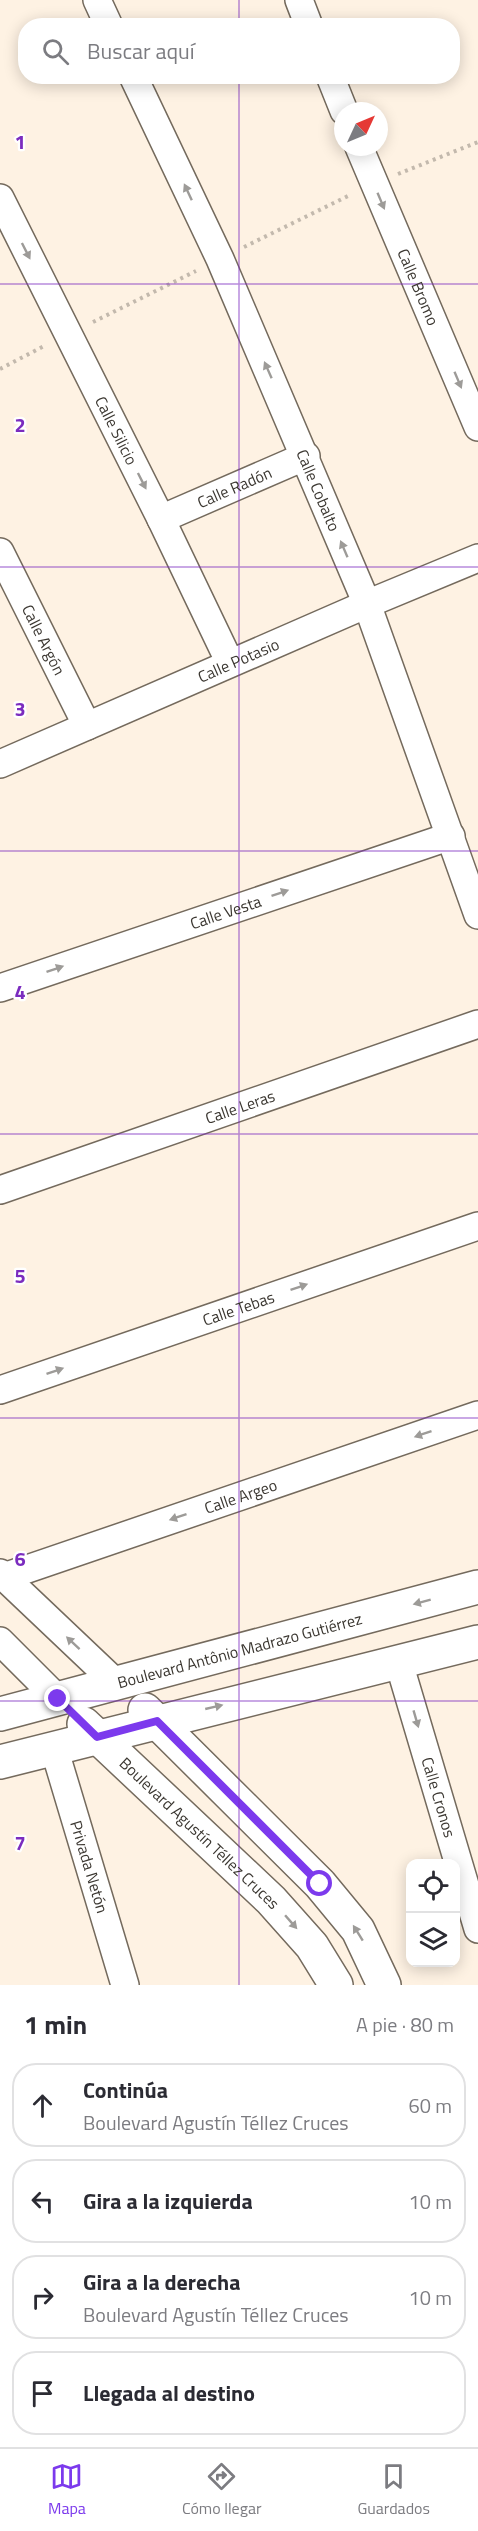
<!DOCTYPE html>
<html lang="es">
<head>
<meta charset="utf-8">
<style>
  body { margin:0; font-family:"Titillium Web",sans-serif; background:#f7f7f7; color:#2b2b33 }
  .controls { position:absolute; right:18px; bottom:18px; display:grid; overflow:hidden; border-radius:12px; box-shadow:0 3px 15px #0003 }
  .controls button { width:54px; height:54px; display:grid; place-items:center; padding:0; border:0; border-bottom:2px solid #e1e1e2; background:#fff; color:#2b2b33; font:30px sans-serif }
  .compass { position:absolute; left:334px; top:102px; width:54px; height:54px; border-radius:50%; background:#fff; box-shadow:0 3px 15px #0003; rotate:46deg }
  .stop { position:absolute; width:18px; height:18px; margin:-14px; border:4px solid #7c3aed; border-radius:50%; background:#fff }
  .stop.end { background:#7c3aed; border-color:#fff; box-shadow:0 2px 6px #0008 }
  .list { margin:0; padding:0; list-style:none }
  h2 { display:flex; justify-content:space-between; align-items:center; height:78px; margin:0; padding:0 24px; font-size:26px }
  h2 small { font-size:20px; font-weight:400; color:#7c7c81 }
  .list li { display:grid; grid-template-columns:39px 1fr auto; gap:18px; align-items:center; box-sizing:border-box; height:84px; margin:0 12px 12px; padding:0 12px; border:2px solid #e1e1e2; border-radius:24px }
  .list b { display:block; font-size:22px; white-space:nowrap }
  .list p { margin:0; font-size:20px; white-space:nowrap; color:#7c7c81 }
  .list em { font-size:20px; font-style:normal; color:#7c7c81 }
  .icon { flex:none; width:33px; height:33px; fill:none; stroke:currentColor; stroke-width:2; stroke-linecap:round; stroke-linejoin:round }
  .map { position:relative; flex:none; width:478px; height:1985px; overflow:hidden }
  .search { position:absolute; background:#fff; box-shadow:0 3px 15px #0003; left:18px; right:18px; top:18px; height:66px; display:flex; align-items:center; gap:15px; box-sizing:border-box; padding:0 21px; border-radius:24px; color:#7c7c81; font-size:22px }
  .sheet { height:462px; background:#fff }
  nav { display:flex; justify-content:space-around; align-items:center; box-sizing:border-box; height:84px; border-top:2px solid #e1e1e2; background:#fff; font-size:16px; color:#7c7c81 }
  nav a { display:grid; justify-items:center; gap:3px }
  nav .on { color:#7c3aed }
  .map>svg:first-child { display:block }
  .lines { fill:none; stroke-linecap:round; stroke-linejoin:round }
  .street-casing { stroke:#746a5d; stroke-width:30 }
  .secondary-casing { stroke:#746a5d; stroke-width:36 }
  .path { stroke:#c3b9ad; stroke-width:4; stroke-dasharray:3 4.5; stroke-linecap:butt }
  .street { stroke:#fff; stroke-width:27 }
  .secondary { stroke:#fff; stroke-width:33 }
  .oneway { fill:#9d9b98 }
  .route { stroke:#7c3aed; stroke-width:8 }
  .grid { fill:none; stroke:#7b2cbf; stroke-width:1.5; stroke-opacity:0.55 }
  .labels { text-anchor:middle; stroke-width:4.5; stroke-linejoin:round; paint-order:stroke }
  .street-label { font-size:16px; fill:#3b3731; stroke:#fff }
  .grid-label { font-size:20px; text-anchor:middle; font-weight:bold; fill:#7b2cbf; stroke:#fff; stroke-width:4.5; stroke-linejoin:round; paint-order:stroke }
</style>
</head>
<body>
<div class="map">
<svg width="478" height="1985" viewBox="0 0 478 1985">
  <rect width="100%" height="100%" fill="#fef2e3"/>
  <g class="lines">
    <g class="street-casing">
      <g id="street">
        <path d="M97,0L109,26"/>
        <path d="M299,0L309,26"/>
        <path id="s1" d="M133,76L220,259L367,604L478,915"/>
        <path d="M330,76L344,111"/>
        <path id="s2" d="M359,147L478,427"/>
        <path id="s3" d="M0,198L161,519L230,663"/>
        <path id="s4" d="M161,519L306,456"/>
        <path id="s5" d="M0,552L87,726"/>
        <path id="s6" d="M0,764L367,604L478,558"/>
        <path id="s7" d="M0,988L451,836"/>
        <path id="s8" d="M0,1190L478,1024"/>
        <path id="s9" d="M0,1390L478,1226"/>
        <path d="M0,1573L116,1683"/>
        <path id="s10" d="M4,1577L478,1415"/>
        <path d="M0,1641L58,1699"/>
        <path id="s11" d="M399,1663L478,1929"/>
        <path id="s12" d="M54,1748L125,1985"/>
      </g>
    </g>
    <g class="secondary-casing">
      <g id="secondary">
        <path d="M145,1710L320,1884L358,1930L384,1985"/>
        <path id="s13" d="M0,1714L478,1587"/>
        <path id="s14" d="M84,1724L271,1900L312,1946L336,1985"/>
        <path d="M0,1762L478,1642"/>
      </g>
    </g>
    <path class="path" d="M398,174L478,142
      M244,247L350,195
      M93,322L196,271
      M0,369L46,345"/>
    <use href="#street" class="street"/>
    <use href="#secondary" class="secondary"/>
  </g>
  <defs><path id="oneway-solid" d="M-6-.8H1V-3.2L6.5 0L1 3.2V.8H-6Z" transform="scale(1.5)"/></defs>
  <g class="oneway">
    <use href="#oneway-solid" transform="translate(188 192) rotate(-115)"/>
    <use href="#oneway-solid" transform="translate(381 201) rotate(67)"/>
    <use href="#oneway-solid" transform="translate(26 251) rotate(63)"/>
    <use href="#oneway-solid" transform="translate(268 370) rotate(-114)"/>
    <use href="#oneway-solid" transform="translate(458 380) rotate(67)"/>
    <use href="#oneway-solid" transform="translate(142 481) rotate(63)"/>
    <use href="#oneway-solid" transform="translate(344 549) rotate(-113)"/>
    <use href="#oneway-solid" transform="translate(280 893) rotate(-19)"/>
    <use href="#oneway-solid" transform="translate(55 969) rotate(-19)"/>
    <use href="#oneway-solid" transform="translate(299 1287) rotate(-19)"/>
    <use href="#oneway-solid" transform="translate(55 1371) rotate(-19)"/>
    <use href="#oneway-solid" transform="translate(423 1434) rotate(161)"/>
    <use href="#oneway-solid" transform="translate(178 1517) rotate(161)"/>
    <use href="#oneway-solid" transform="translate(422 1602) rotate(165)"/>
    <use href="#oneway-solid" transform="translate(73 1643) rotate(-137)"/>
    <use href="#oneway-solid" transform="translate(214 1707) rotate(-13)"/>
    <use href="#oneway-solid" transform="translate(416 1719) rotate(74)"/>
    <use href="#oneway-solid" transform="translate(291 1922) rotate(49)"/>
    <use href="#oneway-solid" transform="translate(358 1933) rotate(-122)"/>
  </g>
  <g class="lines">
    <path class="route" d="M58,1699L97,1737L157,1721L320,1884"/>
  </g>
  <path class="grid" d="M239,0V26M239,76V1985M0,284H478M0,567H478M0,851H478M0,1134H478M0,1418H478M0,1701H478"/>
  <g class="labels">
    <g class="street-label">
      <text dy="6" stroke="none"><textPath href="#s2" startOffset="152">Calle Bromo</textPath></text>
      <text dy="6" stroke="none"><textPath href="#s3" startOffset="260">Calle Silicio</textPath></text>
      <text dy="6" stroke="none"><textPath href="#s4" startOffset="80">Calle Radón</textPath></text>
      <text dy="6" stroke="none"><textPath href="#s1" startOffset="454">Calle Cobalto</textPath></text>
      <text dy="6" stroke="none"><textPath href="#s5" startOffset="98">Calle Argón</textPath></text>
      <text dy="6" stroke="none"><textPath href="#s6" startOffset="260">Calle Potasio</textPath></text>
      <text dy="6" stroke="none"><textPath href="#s7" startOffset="238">Calle Vesta</textPath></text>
      <text dy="6" stroke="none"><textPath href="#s8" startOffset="254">Calle Leras</textPath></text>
      <text dy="6" stroke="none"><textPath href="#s9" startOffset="252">Calle Tebas</textPath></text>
      <text dy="6" stroke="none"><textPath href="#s10" startOffset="250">Calle Argeo</textPath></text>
      <text dy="6" stroke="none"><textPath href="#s13" startOffset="248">Boulevard Antônio Madrazo Gutiérrez</textPath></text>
      <text dy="6" stroke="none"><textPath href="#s11" startOffset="140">Calle Cronos</textPath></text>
      <text dy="6" stroke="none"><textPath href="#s14" startOffset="159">Boulevard Agustín Téllez Cruces</textPath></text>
      <text dy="6" stroke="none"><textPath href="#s12" startOffset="124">Privada Netón</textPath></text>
    </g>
  </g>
  <g class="grid-label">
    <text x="20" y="149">1</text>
    <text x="20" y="432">2</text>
    <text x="20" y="716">3</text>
    <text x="20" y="999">4</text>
    <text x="20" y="1283">5</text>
    <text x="20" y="1566">6</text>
    <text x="20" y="1850">7</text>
  </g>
</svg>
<div class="controls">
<button><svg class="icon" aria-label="locate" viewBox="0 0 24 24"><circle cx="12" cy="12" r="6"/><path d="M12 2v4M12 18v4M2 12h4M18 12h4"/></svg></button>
<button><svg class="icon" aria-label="layers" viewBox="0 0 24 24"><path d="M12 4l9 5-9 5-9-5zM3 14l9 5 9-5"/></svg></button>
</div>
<svg class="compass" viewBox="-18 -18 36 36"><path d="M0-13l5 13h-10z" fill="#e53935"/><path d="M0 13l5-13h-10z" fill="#7c7c81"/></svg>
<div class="stop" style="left:320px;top:1884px"></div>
<div class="stop end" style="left:58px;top:1699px"></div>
<div class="search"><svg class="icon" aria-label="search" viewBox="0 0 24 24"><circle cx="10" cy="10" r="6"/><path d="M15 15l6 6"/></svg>Buscar aquí</div>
</div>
<section class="sheet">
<h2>1 min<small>A pie · 80 m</small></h2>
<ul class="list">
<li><svg class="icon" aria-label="ahead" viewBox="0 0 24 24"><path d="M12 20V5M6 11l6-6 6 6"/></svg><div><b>Continúa</b><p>Boulevard Agustín Téllez Cruces</p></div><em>60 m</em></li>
<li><svg class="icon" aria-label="left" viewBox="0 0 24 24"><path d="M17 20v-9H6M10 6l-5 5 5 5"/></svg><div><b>Gira a la izquierda</b></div><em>10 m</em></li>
<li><svg class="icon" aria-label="right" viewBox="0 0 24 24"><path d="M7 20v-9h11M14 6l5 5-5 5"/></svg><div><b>Gira a la derecha</b><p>Boulevard Agustín Téllez Cruces</p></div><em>10 m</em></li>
<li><svg class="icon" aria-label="arrive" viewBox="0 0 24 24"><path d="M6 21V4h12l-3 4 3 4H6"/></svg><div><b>Llegada al destino</b></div></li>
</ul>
</section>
<nav>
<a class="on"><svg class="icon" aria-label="map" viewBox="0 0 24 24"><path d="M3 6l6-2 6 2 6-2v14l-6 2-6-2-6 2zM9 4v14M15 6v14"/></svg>Mapa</a>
<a><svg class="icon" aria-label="directions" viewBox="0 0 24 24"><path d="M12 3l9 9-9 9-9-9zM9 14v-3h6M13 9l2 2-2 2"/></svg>Cómo llegar</a>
<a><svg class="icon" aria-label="saved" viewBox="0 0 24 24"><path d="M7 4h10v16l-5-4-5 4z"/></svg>Guardados</a>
</nav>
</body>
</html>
